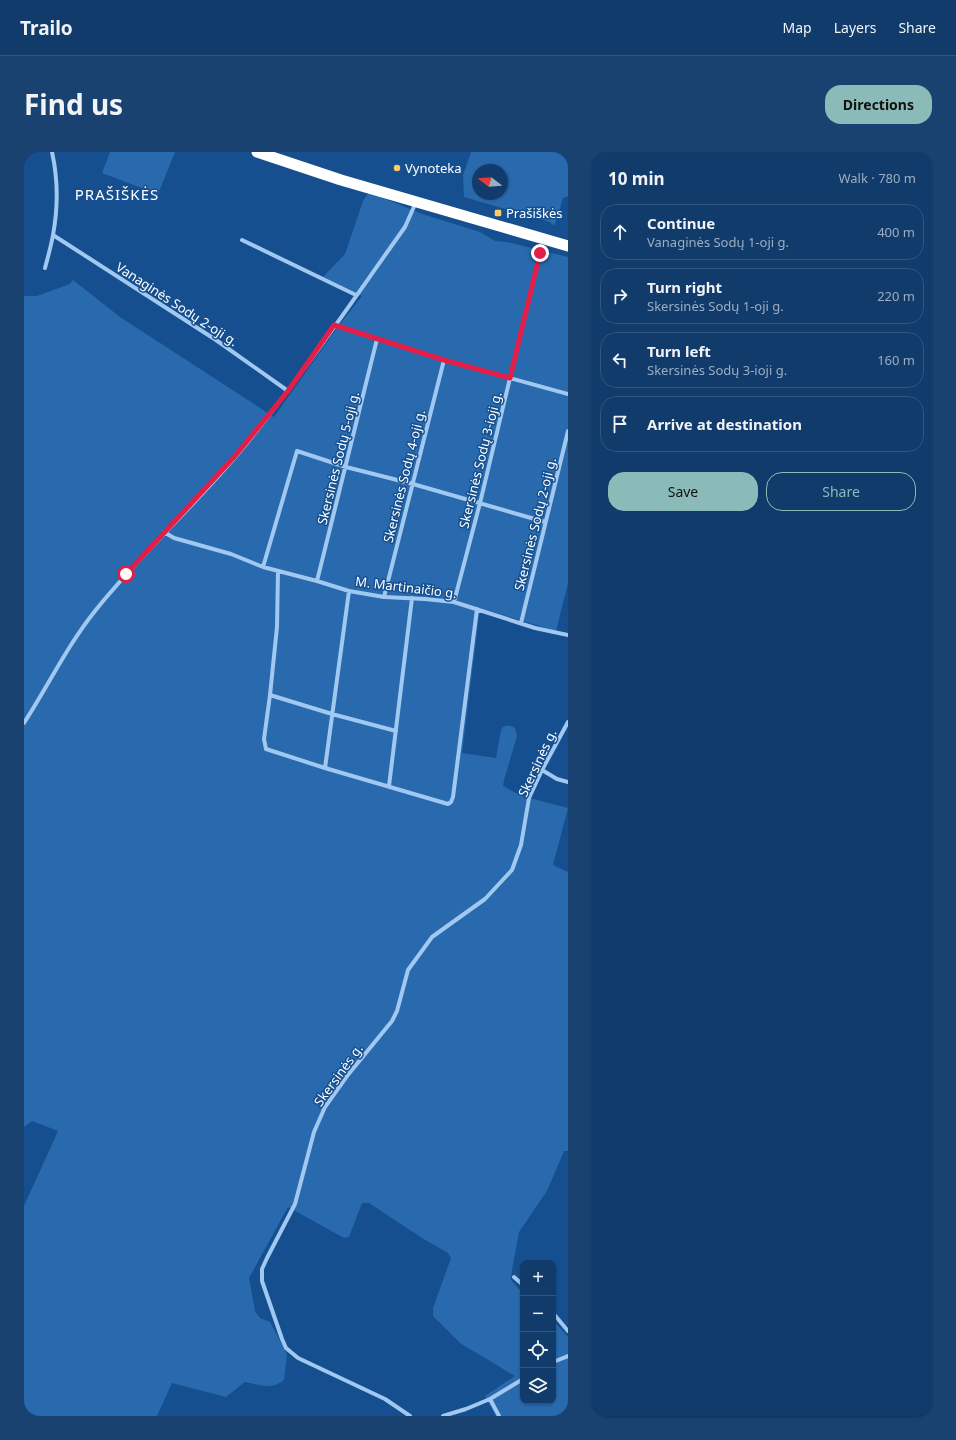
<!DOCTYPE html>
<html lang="en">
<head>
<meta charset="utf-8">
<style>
  body { margin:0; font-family:"Noto Sans",sans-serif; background:#194271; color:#f1f3f6 }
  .controls { position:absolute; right:12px; bottom:12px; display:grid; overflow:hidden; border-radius:8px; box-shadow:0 1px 3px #0004 }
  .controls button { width:36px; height:36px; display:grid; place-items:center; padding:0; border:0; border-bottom:1px solid #30557e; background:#103b6b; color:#f1f3f6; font:20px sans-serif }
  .compass { position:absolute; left:448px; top:12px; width:36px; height:36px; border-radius:50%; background:#103b6b; box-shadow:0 1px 3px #0004; rotate:287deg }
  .stop { position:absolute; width:12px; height:12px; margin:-9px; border:3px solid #e11d48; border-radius:50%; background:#fff }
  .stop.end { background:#e11d48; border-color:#fff; box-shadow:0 1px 4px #0008 }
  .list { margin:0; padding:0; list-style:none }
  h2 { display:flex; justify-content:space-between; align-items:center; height:52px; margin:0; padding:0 16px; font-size:17px }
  h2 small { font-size:13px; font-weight:400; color:#9cadc1 }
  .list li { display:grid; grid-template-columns:26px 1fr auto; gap:12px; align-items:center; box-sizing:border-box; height:56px; margin:0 8px 8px; padding:0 8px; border:1px solid #30557e; border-radius:16px }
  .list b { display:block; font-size:15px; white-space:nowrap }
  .list p { margin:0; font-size:13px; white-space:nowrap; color:#9cadc1 }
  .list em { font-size:13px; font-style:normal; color:#9cadc1 }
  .actions { display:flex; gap:8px; padding:12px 16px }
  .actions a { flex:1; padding:9px 0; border:1px solid #8bbbb9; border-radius:16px; text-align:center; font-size:14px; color:#8bbbb9 }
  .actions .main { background:#8bbbb9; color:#111 }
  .icon { flex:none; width:22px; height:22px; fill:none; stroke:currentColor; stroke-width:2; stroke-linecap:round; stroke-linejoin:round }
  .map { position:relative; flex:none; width:544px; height:1264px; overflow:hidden; border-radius:16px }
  header { display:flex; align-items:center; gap:24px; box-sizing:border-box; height:56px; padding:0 20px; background:#103b6b; border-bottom:1px solid #30557e }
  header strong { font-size:19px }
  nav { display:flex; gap:22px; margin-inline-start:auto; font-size:14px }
  .intro { display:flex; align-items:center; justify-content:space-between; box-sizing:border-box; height:96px; padding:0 24px }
  h1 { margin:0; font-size:28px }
  .button { padding:10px 18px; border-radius:16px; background:#8bbbb9; color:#111; font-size:14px; font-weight:700 }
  main { display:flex; gap:24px; padding:0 24px }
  aside { flex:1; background:#103b6b; border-radius:16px; box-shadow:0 1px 3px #0004 }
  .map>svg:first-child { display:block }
  .green { fill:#286aad; fill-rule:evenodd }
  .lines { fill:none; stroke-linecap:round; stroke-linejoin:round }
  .street { stroke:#a1c8f0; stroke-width:4 }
  .highway { stroke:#fff; stroke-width:11 }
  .route { stroke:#e11d48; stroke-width:5 }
  .poi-dot { fill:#ffca60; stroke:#154f8f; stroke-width:1.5 }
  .labels { text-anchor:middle; stroke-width:3; stroke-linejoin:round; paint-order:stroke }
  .poi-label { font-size:13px; fill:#fff; stroke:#154f8f; text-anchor:start }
  .street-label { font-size:13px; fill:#fff; stroke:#154f8f }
  .quarter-label { font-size:15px; letter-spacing:1px; fill:#fff; stroke:#154f8f }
</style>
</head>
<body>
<header>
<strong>Trailo</strong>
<nav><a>Map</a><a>Layers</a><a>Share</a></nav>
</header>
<div class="intro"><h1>Find us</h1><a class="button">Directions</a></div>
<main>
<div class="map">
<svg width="544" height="1264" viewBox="0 0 544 1264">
  <rect width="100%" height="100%" fill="#154f8f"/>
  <path class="green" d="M86,0H151L134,42L78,21Z
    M447,0H544V44L539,46L531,72L529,73L526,70L440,45L439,23ZM454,18H478V42H454Z
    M345,40L398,62L456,80L471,89L483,90L544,105V431L532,479L456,456L438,601L472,606L477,578L479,575C488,571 492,575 493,584L480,628L479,634L498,644L544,656L529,713L544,720V999H540L523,1039L495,1080L488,1118L487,1128L493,1135L499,1141V1249H529V1168L544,1185V1264H472L461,1244L491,1224L436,1191L409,1164V1156L427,1106L424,1101L398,1086L345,1051H338L325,1085L320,1086L264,1055L225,1126L231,1159L236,1166L246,1170L263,1202L260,1228C248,1238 236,1233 221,1230L202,1245L148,1231L133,1264H0V1054L34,979L8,969L0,975V144H13L46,132L49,128L96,165L250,265L316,172L338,144L299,125L321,102L339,49Z"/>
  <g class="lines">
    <path class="street" d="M29,83L192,188L264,239
      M218,88L332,143
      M21,116C24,105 27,94 29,83C34,56 34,27 28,0
      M310,173L420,208L544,242
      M140,380L150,386L207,402L239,415L293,429L325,439L360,445L401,447L430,450L511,476L544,483
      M239,415L273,299L322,315L389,332L521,370
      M254,419L253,475L246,543L308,562L372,579
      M293,429L353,187
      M360,445L420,208
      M430,450L456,351L516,101
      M497,471L544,279
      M246,543L240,587L242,597L301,616L424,652L427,650L429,645L453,457
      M0,571C24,534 43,494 71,459C115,404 167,357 213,303C273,231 326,152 381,75L392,50
      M301,616L325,439
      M518,618L533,627L544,630
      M365,634L388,446
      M490,1125L499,1133
      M529,1161L544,1179
      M529,1210L544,1204
      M466,1247L475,1264
      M386,1264L361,1247L274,1206L262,1196L258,1187L238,1129V1117L243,1106L271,1052L290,980L301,955L323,924L368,869L373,859L384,818L408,785L461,747L488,718L497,693L505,646L518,618L544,570
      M419,1264L442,1257L466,1247L499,1227"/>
    <path class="highway" d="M233,0L317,28L544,94"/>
  </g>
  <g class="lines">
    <path class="route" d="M102,422L211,304L264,239L310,173L420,208L486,226L516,101"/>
  </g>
  <g class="poi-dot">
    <circle cx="373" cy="16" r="4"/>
    <rect x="470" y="57" width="8" height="8" rx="2"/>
  </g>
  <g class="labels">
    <g class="poi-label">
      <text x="381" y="21">Vynoteka</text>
      <text x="482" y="66">Prašiškės</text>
    </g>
    <g class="street-label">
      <text transform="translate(153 152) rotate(33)" y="5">Vanaginės Sodų 2-oji g.</text>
      <text transform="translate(314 306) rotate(-76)" y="5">Skersinės Sodų 5-oji g.</text>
      <text transform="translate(456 308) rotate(-76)" y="5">Skersinės Sodų 3-ioji g.</text>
      <text transform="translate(380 324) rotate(-76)" y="5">Skersinės Sodų 4-oji g.</text>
      <text transform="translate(511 372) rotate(-76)" y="5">Skersinės Sodų 2-oji g.</text>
      <text transform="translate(382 435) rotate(7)" y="5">M. Martinaičio g.</text>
      <text transform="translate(513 611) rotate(-65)" y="5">Skersinės g.</text>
      <text transform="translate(314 923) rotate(-54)" y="5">Skersinės g.</text>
    </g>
    <g class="quarter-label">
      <text x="93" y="48">PRAŠIŠKĖS</text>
    </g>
  </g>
</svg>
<div class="controls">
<button>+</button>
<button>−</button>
<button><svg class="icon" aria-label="locate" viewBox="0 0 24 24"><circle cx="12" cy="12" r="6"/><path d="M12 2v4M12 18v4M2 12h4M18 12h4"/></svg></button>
<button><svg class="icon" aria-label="layers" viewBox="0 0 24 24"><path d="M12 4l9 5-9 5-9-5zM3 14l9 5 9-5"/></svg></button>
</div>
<svg class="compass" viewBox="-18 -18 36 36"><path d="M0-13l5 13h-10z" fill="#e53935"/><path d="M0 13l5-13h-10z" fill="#9cadc1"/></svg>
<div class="stop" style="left:102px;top:422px"></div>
<div class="stop end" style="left:516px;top:101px"></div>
</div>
<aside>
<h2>10 min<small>Walk · 780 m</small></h2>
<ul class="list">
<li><svg class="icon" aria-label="ahead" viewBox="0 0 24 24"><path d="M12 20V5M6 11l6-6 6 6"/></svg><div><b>Continue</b><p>Vanaginės Sodų 1-oji g.</p></div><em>400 m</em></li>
<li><svg class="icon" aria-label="right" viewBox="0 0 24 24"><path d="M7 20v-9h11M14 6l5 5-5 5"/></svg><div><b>Turn right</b><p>Skersinės Sodų 1-oji g.</p></div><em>220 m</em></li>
<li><svg class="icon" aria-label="left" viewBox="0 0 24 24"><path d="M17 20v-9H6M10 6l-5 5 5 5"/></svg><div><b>Turn left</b><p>Skersinės Sodų 3-ioji g.</p></div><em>160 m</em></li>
<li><svg class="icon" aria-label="arrive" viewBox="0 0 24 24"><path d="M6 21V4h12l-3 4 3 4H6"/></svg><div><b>Arrive at destination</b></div></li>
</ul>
<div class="actions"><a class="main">Save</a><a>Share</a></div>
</aside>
</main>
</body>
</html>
